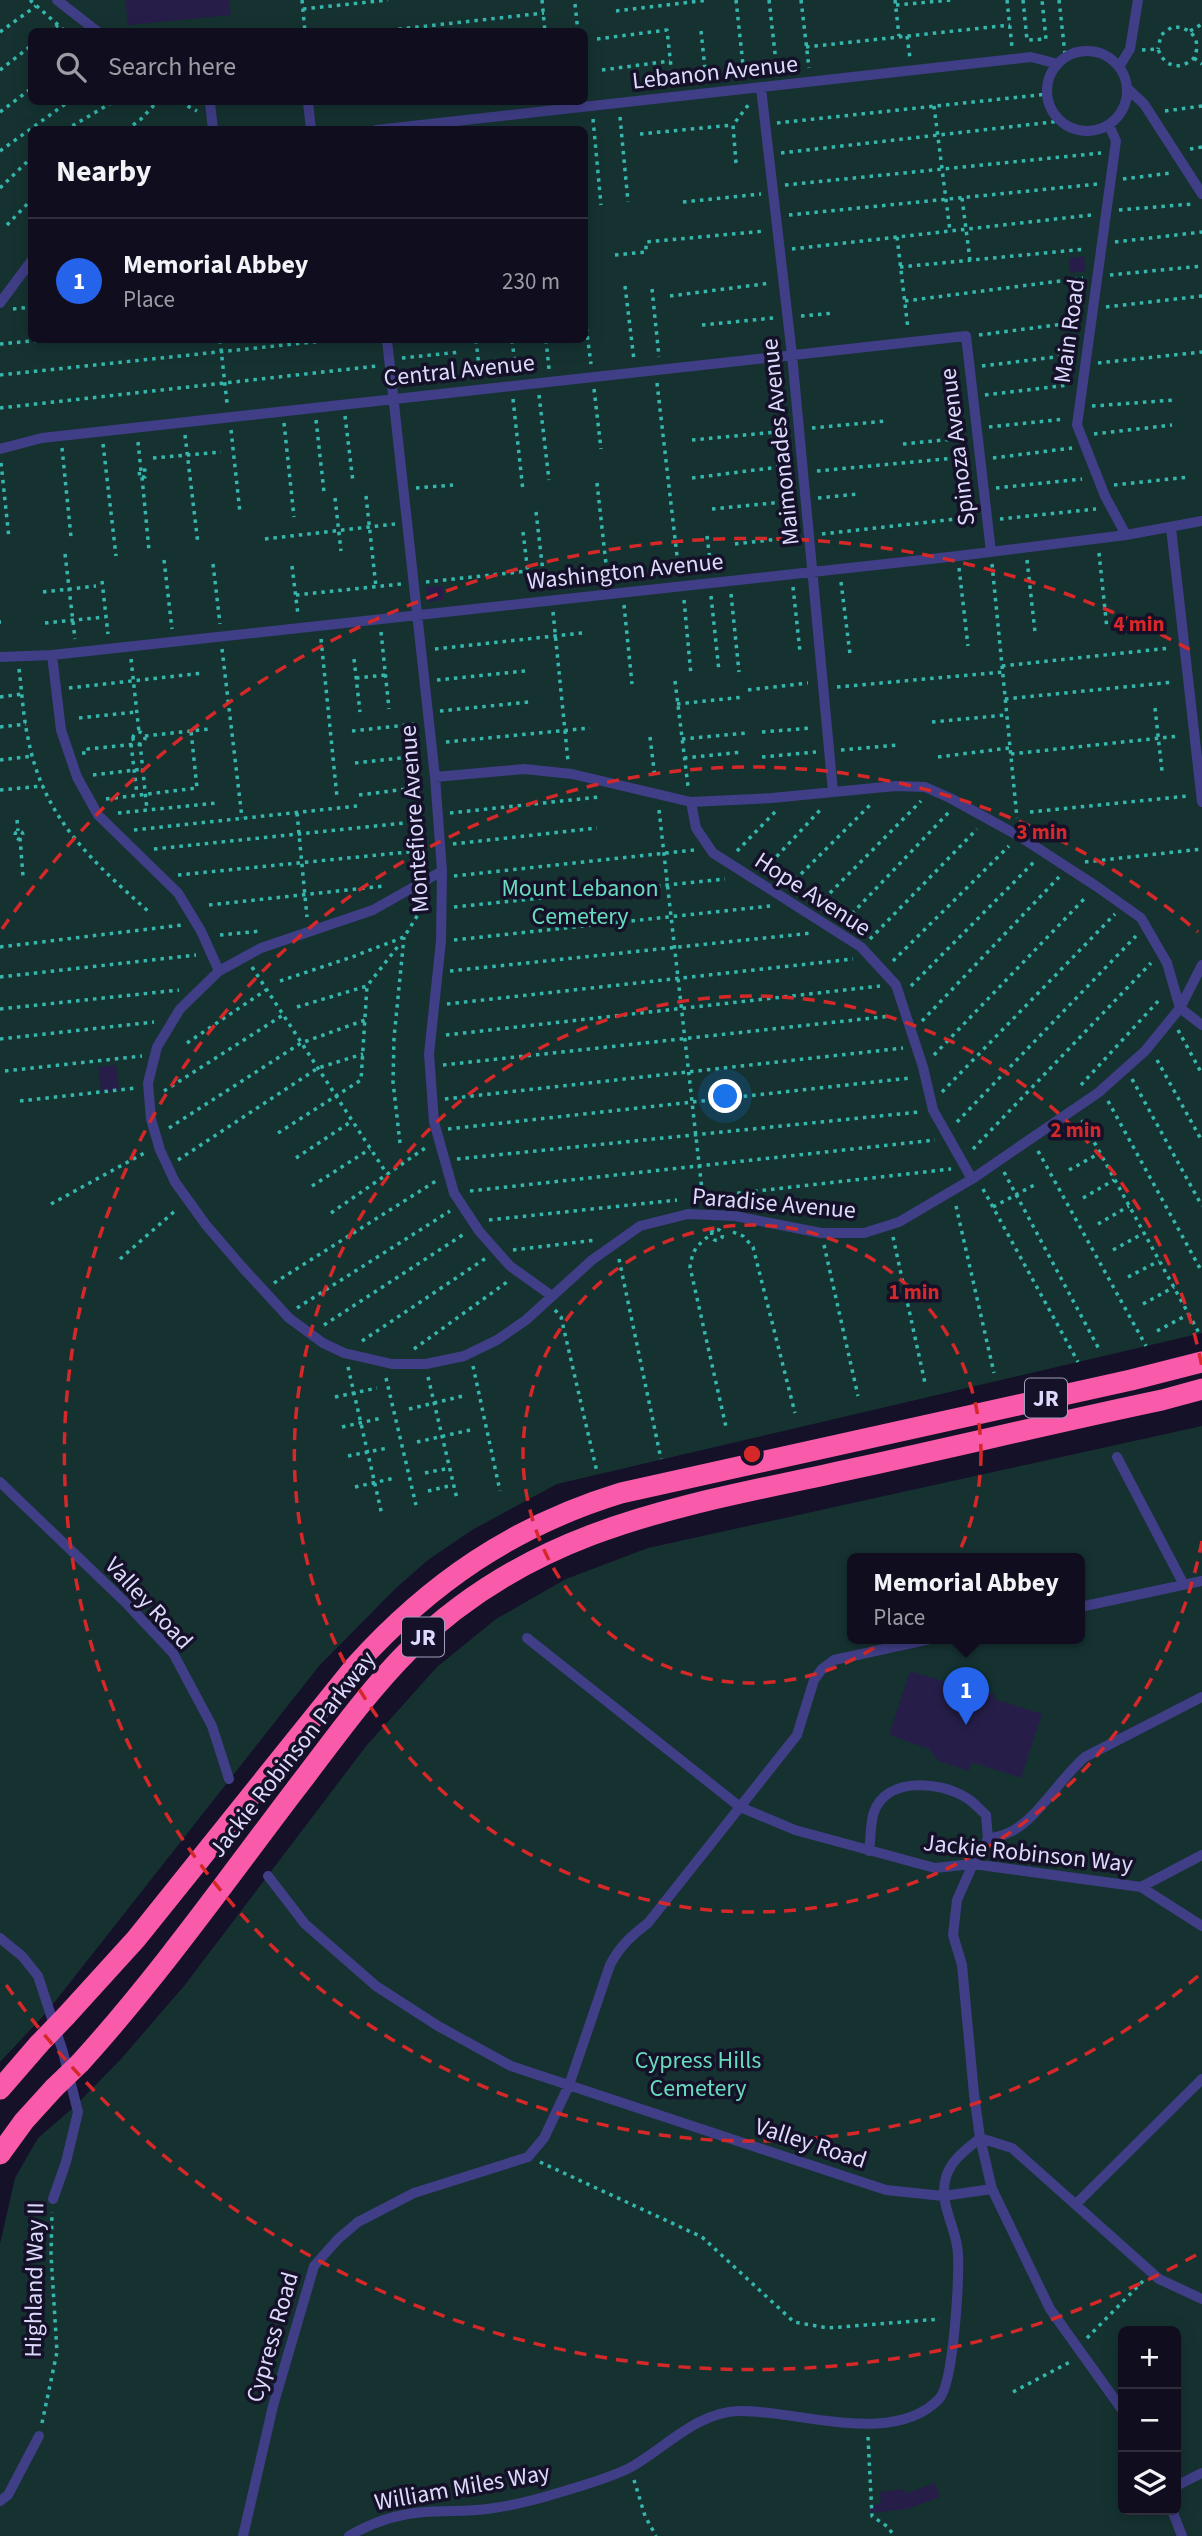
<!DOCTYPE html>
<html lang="en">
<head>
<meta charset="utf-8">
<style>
  body { margin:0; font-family:"Source Sans 3",sans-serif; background:#191628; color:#f1f3f6 }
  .controls { position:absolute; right:21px; bottom:21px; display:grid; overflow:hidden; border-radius:10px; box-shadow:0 4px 18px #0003 }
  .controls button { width:63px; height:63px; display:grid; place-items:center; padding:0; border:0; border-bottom:2px solid #302d3d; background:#100d1f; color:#f1f3f6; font:35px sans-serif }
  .you { position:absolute; left:726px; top:1097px; width:24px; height:24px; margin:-18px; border:5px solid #fff; border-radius:50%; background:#1a73e8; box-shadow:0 0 0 10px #1a73e833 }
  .badge { display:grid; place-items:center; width:46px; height:46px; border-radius:50%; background:#2563eb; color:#fff; font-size:23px; font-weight:700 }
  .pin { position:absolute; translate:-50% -58px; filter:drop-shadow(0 2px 4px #0008) }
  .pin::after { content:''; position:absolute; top:37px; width:24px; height:21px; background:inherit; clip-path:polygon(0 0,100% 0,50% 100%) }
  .popup { position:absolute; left:847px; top:1553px; width:238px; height:91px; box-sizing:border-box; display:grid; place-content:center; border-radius:10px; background:#100d1f; filter:drop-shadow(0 2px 5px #0005); font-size:23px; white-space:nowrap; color:#9c9ca4 }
  .popup b { font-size:26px; color:#f1f3f6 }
  .popup::after { content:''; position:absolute; left:50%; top:100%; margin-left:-14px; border:14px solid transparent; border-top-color:#100d1f }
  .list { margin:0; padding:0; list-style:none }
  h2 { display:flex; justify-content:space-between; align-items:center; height:91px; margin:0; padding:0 28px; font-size:30px }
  h2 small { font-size:23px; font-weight:400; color:#9c9ca4 }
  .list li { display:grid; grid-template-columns:46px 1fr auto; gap:21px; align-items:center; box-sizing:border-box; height:126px; padding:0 28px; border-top:2px solid #302d3d }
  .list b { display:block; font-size:26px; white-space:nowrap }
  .list p { margin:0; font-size:23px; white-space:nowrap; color:#9c9ca4 }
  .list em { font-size:23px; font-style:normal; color:#9c9ca4 }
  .icon { flex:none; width:38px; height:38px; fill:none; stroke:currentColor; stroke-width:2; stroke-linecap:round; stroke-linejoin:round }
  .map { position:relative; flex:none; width:1202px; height:2536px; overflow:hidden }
  .search { position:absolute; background:#100d1f; box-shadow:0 4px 18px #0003; left:28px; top:28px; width:560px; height:77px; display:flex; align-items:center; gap:18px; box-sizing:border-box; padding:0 24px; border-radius:10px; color:#9c9ca4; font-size:26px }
  .panel { position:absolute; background:#100d1f; box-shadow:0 4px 18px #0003; left:28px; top:126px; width:560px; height:217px; border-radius:10px }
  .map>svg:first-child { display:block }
  .green { fill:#153231; fill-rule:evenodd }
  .building { fill:#261e49 }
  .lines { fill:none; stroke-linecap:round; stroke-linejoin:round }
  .path { stroke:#35b7ad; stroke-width:3.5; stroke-dasharray:3.5 5; stroke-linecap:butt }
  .service { stroke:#403e86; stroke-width:10 }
  .motorway { stroke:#f95aa9; stroke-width:21 }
  .motorway-bridge { stroke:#f95aa9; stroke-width:21 }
  .ring { fill:none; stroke:#d62828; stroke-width:3.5; stroke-dasharray:12 9 }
  .labels { text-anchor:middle; stroke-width:7; stroke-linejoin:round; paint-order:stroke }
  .shield { fill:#151129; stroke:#a29ebe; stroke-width:2 }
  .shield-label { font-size:23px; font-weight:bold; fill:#dedafe }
  .street-label { font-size:24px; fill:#dedafe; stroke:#151129 }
  .park-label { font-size:24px; fill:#68dcbd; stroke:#151129 }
  .centre { fill:#d62828; stroke:#151129; stroke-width:3.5 }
  .ring-label { font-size:21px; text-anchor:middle; font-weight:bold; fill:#d62828; stroke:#151129; stroke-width:7; stroke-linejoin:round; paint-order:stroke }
</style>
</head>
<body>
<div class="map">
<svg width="1202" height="2536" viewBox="0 0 1202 2536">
  <rect width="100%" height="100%" fill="#151129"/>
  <path class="green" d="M0,0H1202V1333L557,1484L472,1530L428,1560L396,1588L319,1666L46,2013L0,2062ZM32,32H584V102H32ZM32,130H584V340H32Z
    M1202,1426V2536H0V2244L15,2178L38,2138L74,2107L121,2059L184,1986L367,1745L437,1667L496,1619L566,1579L648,1548ZM852,1559H1080V1639H852ZM1123,2331H1176V2510H1123Z"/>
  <path class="building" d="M125,0H229L231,15L128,25Z
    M1084,256L1086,271L1070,273L1069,258Z
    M443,586V600L428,602L426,587Z
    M116,1065L119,1090L101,1092L98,1067Z
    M910,1671L958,1686L959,1683L995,1695L994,1699L1042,1714L1021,1778L972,1762L969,1771L938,1761L929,1749L889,1735Z
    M935,2483L940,2497L907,2509L871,2513L869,2507L881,2503L880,2492L904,2489L905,2494Z"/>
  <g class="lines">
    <path class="path" d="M30,0L66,32
      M302,0L305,32
      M542,0L545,32
      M736,0L744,74
      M769,0L777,71
      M801,0L809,68
      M895,0L899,36
      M1007,0L1012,47
      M1023,0L1027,40L1046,39L1042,0
      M1059,0L1065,54
      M575,4L578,32
      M896,5L951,0
      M303,9L388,0
      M616,11L708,0
      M701,31L706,78
      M1190,31L1202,24
      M0,32L36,6
      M49,32L58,25
      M373,32L544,13
      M907,36L910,58
      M597,39L667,30L673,85
      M806,47L1010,25
      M1142,50L1158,49C1164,67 1180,71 1194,58C1202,41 1192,26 1172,27L1161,35L1158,49
      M1194,58L1202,64
      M0,70L32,45
      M602,70L670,61
      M180,102L197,111
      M934,106L950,231
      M1165,111L1202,106
      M0,112L32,88
      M620,117L628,202
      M593,119L601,205
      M777,123L1048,94
      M65,130L113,102
      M126,130L140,120L157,102
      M640,134L733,125
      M1190,149L1202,147
      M0,151L68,102
      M781,153L1061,121
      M736,163L733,125L749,104
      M1123,179L1171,173
      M785,185L1101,153
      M0,188L32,157
      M962,198L970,260
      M683,202L761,194
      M1119,210L1192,204
      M789,215L1098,184
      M7,225L32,199
      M897,237L908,329
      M1115,242L1202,232
      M792,249L1091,215
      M615,255L646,252V242L765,231
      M900,267L1086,249
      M1110,275L1202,266
      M625,286L634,360
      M652,289L659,357
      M670,296L771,283
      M905,301L1083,278
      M1106,307L1202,296
      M13,309L32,307
      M584,311L591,364
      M801,316L834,313
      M702,325L773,318
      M979,335L1079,322
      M220,340L227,403
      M476,340L480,376
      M512,340L516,372
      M546,340L549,369
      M0,344L42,340
      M402,358L460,352
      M1098,363L1202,352
      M982,366L1072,355
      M0,375L332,340
      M657,383L679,573
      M594,389L601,449
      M539,395L549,480
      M985,395L1068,385
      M513,399L523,491
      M1092,406L1175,400
      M0,408L377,366
      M345,416L353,482
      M316,420L324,492
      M284,423L294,517
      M989,427L1065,419
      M812,428L886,421
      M231,430L240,513
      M1094,434L1172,425
      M185,435L198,544
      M692,440L787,431
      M138,442L141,471
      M103,444L116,556
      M903,444L964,438
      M62,448L71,537
      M153,458L221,452
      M993,458L1072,448
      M1,463L9,538
      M817,471L966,457
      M142,477H145V470L139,471L140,478L142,477L149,550
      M692,478L787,466
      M597,483L608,582
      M1114,485L1189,477
      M416,488L453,485
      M996,488L1082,479
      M366,496L376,587
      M335,498L341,551
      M818,498L858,494
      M712,509L793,501
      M536,512L545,589
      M1000,519L1096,509
      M523,532L530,590
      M822,534L974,517
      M707,536L711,568
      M265,539L395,524
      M735,544L796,537
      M1099,553L1107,629
      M65,554L75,639
      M164,560L172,629
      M1027,560L1035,632
      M213,564L220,624
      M992,564L1017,818
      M292,566L298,615
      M959,568L968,646
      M102,581L108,634
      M426,582L528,571
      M841,582L850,654
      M793,587L800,652
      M43,592L96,586
      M731,594L739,672
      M296,595L401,584
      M711,596L719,671
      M684,600L691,675
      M624,605L632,684
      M553,612L568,761
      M0,622H1
      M45,623L105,617
      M381,632L389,709
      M321,639L337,797
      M222,649L242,818
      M435,649L582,633
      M131,659L139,732
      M354,659L360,712
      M1002,666L1170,648
      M19,669C22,692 23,716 28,738C43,818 92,861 149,912
      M356,678L386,675
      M437,680L525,671
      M675,681L688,786
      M837,687L1003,672
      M69,688L203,673
      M748,690L808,683
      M0,697L22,694
      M1005,699L1174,682
      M677,704L744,697
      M1155,708L1162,771
      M440,711L529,702
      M79,718L136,712
      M932,722L1006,715
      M0,727L26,724
      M352,731L416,724
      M133 738a6 6 0 1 1 12 0a6 6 0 1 1-12 0Z
      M762,732L812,728
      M145,736L209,729
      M650,737L655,778
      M682,739L747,733
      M446,742L590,728
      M140,743L147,810
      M131,744L137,794
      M841,750L898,745
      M82,753H88V749L137,744
      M1011,754L1179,736
      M762,757L816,752
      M938,757L1009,748
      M684,758L743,752
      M0,760L33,756
      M355,763L419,756
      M93,775L143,769
      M0,790L43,786
      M359,795L423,787
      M106,799L197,788L191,731
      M659,810L703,1199
      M1030,812L1188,796
      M118,813L217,803
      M297,813L307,917
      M450,813L599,797
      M17,820L18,831
      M134,830L357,806
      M15 835a4 4 0 1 1 8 0a4 4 0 1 1-8 0Z
      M20,838L23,876
      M453,844L597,828
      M154,849L424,821
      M737,851L776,811
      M1085,862L1202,849
      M765,869L822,808
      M178,875L428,850
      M454,876L694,850
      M789,886L873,802
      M209,905L384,886
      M818,905L921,801
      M454,907L725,879
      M846,920L949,812
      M220,935L261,931
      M870,939L977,829
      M454,940L770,906
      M0,947L182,925
      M893,961L1009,846
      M252,967L387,1174
      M450,971L812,933
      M0,977L196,955
      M280,981L352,957L404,937L426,902
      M911,986L1034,862
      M447,1004L853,959
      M297,1007L367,986L399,945
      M0,1009L179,990
      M922,1021L1059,877
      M1178,1030L1202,1074
      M446,1035L880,986
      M0,1039L154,1022
      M187,1043L266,990
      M934,1055L1086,897
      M1157,1060L1202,1141
      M443,1065L891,1016
      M5,1071L142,1056
      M1132,1079L1202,1206
      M1081,1085L1161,998
      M164,1091L283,1015
      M942,1092L1115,914
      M445,1099L903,1048
      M20,1101L136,1088
      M1108,1101L1202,1272
      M1082,1120L1199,1333
      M957,1122L1136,936
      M169,1128L301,1043L365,1020
      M448,1129L910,1078
      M278,1133L361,1080L367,986
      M400,1143L393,1082L394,1038L404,937
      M973,1149L1151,963
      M1038,1151L1146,1346
      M296,1158L352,1121
      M457,1159L919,1112
      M178,1160L318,1068L363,1054
      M1069,1170L1100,1153
      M1004,1172L1099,1349
      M312,1186L370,1149
      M983,1189L1078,1362
      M470,1191L935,1140
      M695,1198L951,1169
      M1083,1198L1114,1180
      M51,1204L148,1151
      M956,1206L994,1373
      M993,1207L1038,1183
      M331,1213L428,1146
      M489,1220L677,1200
      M1098,1224L1129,1206
      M711.5 1235a5.5 5.5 0 1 1 11 0a5.5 5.5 0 1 1-11 0Z
      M713,1230C702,1246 694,1241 690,1267L726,1427
      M733,1232L743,1236L753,1247L795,1413
      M893,1237L925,1383
      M824,1245L858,1396
      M513,1250L596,1240
      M1113,1250L1144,1233
      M120,1259L176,1210
      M619,1259L661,1459
      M1128,1277L1159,1261
      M274,1283L436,1181
      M1143,1304L1174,1287
      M297,1308L450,1211
      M555,1310L561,1317L597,1472
      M324,1325L464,1234
      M1157,1331L1189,1314
      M362,1341L486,1258
      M414,1349L507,1282
      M473,1366L500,1491
      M348,1367L382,1515
      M428,1377L457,1499
      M386,1378L416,1505
      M335,1397L377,1388
      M409,1409L463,1396
      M342,1427L382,1418
      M417,1442L470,1430
      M348,1456L388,1448
      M425,1473L450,1468
      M355,1487L395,1478
      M428,1491L453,1485
      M540,2162L702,2237L794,2322L828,2328L940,2319
      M1087,2338L1143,2281
      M1013,2392L1070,2362
      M42,2423L57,2352L51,2255L52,2212
      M868,2437L872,2516L888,2527L894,2536
      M634,2480L645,2516L656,2536"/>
    <path class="service" d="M57,0L98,32
      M1047 91a40 40 0 1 1 80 0a40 40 0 1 1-80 0Z
      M1119,67L1130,49L1138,0
      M761,88L792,355L833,792
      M1127,88L1144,104L1202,194
      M210,102L213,130
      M308,102L311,130
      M1109,125L1116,141L1077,425L1105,496L1126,535
      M376,130L1031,57L1058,64
      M0,303L32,260
      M387,340L435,777L442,871L441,941L429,1054L434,1122L454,1193L479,1231L510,1266L552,1296
      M0,449L42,438L966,336L991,552
      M1171,528L1202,802
      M52,655L958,556L1126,535L1202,521
      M0,657L52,655L61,730L77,777L98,815L178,893L201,931L219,971
      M435,777L524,769L572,774L691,802L772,798L895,786L925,787L950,798L1019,836L1096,886L1141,918L1167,963L1180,1008L1145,1051L1099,1092L972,1179L899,1222L864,1233H821L735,1216L688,1214L640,1226L592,1260L526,1320L497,1340L464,1356L426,1364H392L344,1353L323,1343L289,1318L243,1268L206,1225L175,1182L160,1150L151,1119L148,1083L157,1047L180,1009L219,971L261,948L373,910L442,871
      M691,802L696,828L713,853L861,947L896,985L923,1067L933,1110L972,1179
      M1202,965L1180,1008L1202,1025
      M1117,1457L1184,1585
      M0,1482L127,1604L173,1653L212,1726L229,1779
      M1080,1607L1202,1581
      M527,1638L740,1807L795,1830L935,1868L973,1864L1141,1887L1202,1926
      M988,1839C995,1837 1003,1836 1010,1832C1037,1820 1060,1778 1085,1757L1202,1697
      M869,1851C871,1839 870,1823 874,1812C887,1777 938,1781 965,1797C973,1801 979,1809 986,1815L988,1839L973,1864L957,1900L953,1935L962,1965L974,2094L980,2138L992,2189
      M268,1876L305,1924L376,1986L438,2026L511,2066L886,2190L943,2196L992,2189L1050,2309L1123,2411
      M1141,1887L1202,1855
      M0,1938L22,1956L38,1976L63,2052L78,2112L66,2162L53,2199
      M1076,2204L1202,2079
      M1176,2486L1202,2473
      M0,2501L8,2495L39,2436
      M1172,2510L1182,2536
      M243,2536L273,2406L314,2266L338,2239L358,2222L414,2193L528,2157L544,2138L569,2085L610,1965C620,1946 631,1936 648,1923L797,1735L814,1680L822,1669L834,1660L930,1639
      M349,2536C371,2523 397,2514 424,2512C445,2510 466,2512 487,2509C520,2505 552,2495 584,2485C600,2480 619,2474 633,2466C667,2446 698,2412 739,2411C797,2410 893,2447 939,2399C954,2383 959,2279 958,2254C957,2227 938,2205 946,2177C951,2160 967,2149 980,2138L1012,2148L1159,2279L1202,2299"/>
    <path class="motorway" d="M66,2016L136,1939L355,1666C430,1583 513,1526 621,1493L1131,1380L1202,1362
      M80,2063C158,1977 225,1882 295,1790C332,1742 367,1692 409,1650C539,1522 692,1505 861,1467C962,1445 1062,1421 1162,1400L1202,1389
      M0,2089L39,2044
      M0,2154L24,2121L54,2088"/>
    <path class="motorway-bridge" d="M39,2044L66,2016
      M54,2088L80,2063"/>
  </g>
  <g class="ring">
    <circle cx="752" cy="1454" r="229"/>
    <path d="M1202 1541A458 458 0 1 1 1202 1367"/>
    <path d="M1198 1976A687 687 0 1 1 1198 932"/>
    <path d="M1196 2255A916 916 0 0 1 2 1979M2 929A916 916 0 0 1 1196 653"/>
  </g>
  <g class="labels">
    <g class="shield">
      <rect x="1025" y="1378.5" width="42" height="39" rx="5"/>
      <rect x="402" y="1617.5" width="42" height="39" rx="5"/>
    </g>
    <g class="shield-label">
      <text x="1046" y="1406">JR</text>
      <text x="423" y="1645">JR</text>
    </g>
    <g class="street-label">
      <text transform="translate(715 72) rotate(-6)" y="8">Lebanon Avenue</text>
      <text transform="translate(1069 331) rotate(-82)" y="8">Main Road</text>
      <text transform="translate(459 370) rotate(-6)" y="8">Central Avenue</text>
      <text transform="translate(780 442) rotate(-96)" y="8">Maimonades Avenue</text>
      <text transform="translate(957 447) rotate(-97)" y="8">Spinoza Avenue</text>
      <text transform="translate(625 571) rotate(-6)" y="8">Washington Avenue</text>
      <text transform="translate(414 819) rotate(-94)" y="8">Montefiore Avenue</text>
      <text transform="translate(813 894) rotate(33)" y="8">Hope Avenue</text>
      <text transform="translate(774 1203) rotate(5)" y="8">Paradise Avenue</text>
      <text transform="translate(149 1603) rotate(47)" y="8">Valley Road</text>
      <text transform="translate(292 1754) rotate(-52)" y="8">Jackie Robinson Parkway</text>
      <text transform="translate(1028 1853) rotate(6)" y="8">Jackie Robinson Way</text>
      <text transform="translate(811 2143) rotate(18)" y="8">Valley Road</text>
      <text transform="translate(34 2280) rotate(-89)" y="8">Highland Way II</text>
      <text transform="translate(272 2337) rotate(-74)" y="8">Cypress Road</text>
      <text transform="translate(462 2487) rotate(-10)" y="8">William Miles Way</text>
    </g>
    <g class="park-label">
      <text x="580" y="896">Mount Lebanon<tspan x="580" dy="28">Cemetery</tspan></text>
      <text x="698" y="2068">Cypress Hills<tspan x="698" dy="28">Cemetery</tspan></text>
    </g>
  </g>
  <circle cx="752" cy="1454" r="10" class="centre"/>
  <g class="ring-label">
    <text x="1139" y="631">4 min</text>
    <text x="1042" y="839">3 min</text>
    <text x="1076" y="1137">2 min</text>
    <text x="914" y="1299">1 min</text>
  </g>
</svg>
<div class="controls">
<button>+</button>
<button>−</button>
<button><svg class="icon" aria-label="layers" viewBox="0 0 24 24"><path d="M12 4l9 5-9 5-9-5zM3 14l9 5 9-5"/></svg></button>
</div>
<div class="you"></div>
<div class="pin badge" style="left:966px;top:1725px">1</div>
<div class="popup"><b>Memorial Abbey</b>Place</div>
<div class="search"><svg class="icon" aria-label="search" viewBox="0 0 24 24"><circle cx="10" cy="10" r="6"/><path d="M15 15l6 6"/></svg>Search here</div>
<section class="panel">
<h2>Nearby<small></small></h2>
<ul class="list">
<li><span class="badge">1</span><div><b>Memorial Abbey</b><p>Place</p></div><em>230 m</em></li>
</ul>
</section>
</div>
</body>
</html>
